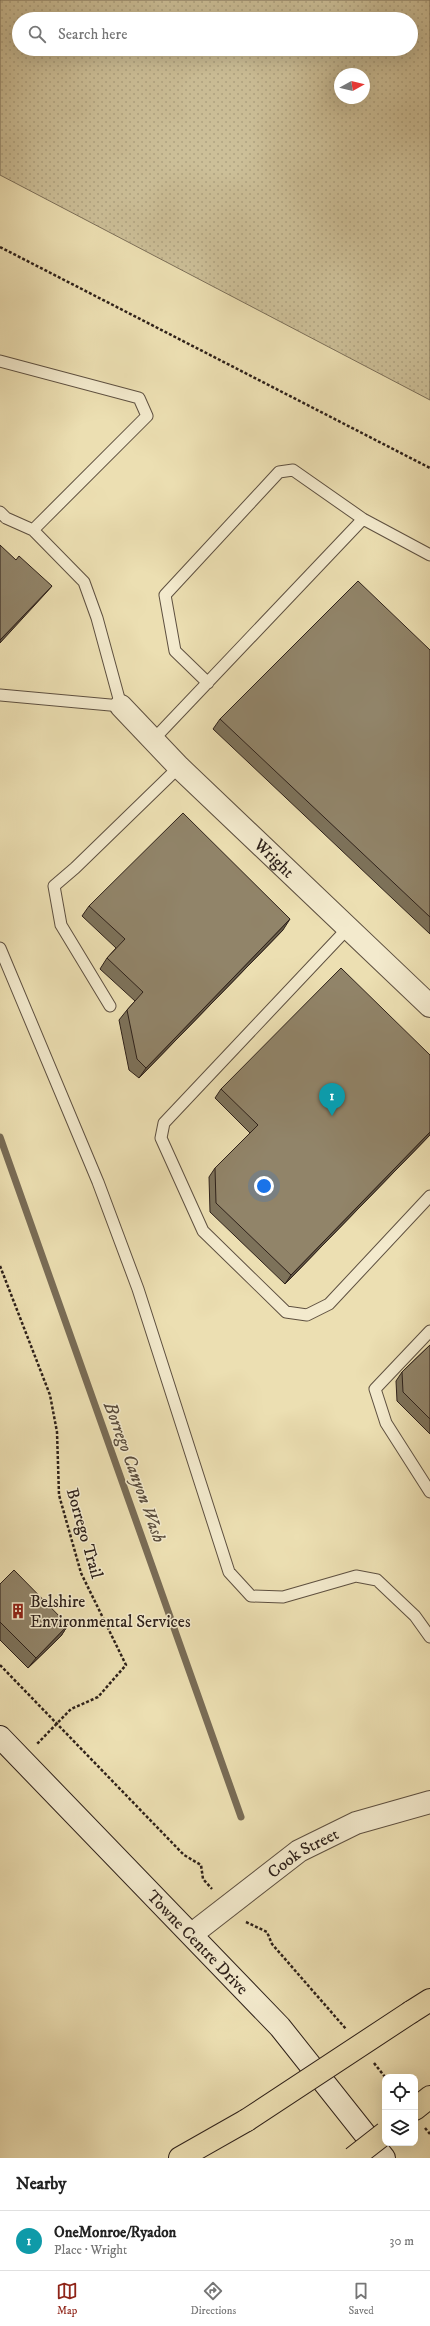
<!DOCTYPE html>
<html lang="en">
<head>
<meta charset="utf-8">
<style>
  body { margin:0; font-family:"IM FELL DW Pica",serif; background:#f2f2f2; color:#222 }
  .controls { position:absolute; right:12px; bottom:12px; display:grid; overflow:hidden; border-radius:8px; box-shadow:0 4px 16px #0002 }
  .controls button { width:36px; height:36px; display:grid; place-items:center; padding:0; border:0; border-bottom:1px solid #e0e0e0; background:#fff; color:#222; font:20px sans-serif }
  .compass { position:absolute; left:334px; top:68px; width:36px; height:36px; border-radius:50%; background:#fff; box-shadow:0 4px 16px #0002; rotate:82deg }
  .you { position:absolute; left:264px; top:1186px; width:14px; height:14px; margin:-10px; border:3px solid #fff; border-radius:50%; background:#1a73e8; box-shadow:0 0 0 6px #1a73e833 }
  .badge { display:grid; place-items:center; width:26px; height:26px; border-radius:50%; background:#8f2418; color:#fff; font-size:13px; font-weight:700 }
  .pin { position:absolute; translate:-50% -33px; filter:drop-shadow(0 1px 2px #0008) }
  .pin::after { content:''; position:absolute; top:21px; width:14px; height:12px; background:inherit; clip-path:polygon(0 0,100% 0,50% 100%) }
  .list { margin:0; padding:0; list-style:none }
  h2 { display:flex; justify-content:space-between; align-items:center; height:52px; margin:0; padding:0 16px; font-size:17px }
  h2 small { font-size:13px; font-weight:400; color:#767676 }
  .list li { display:grid; grid-template-columns:26px 1fr auto; gap:12px; align-items:center; box-sizing:border-box; height:60px; padding:0 16px; border-top:1px solid #e0e0e0 }
  .list b { display:block; font-size:15px; white-space:nowrap }
  .list p { margin:0; font-size:13px; white-space:nowrap; color:#767676 }
  .list em { font-size:13px; font-style:normal; color:#767676 }
  .icon { flex:none; width:22px; height:22px; fill:none; stroke:currentColor; stroke-width:2; stroke-linecap:round; stroke-linejoin:round }
  .map { position:relative; flex:none; width:430px; height:2158px; overflow:hidden }
  .search { position:absolute; background:#fff; box-shadow:0 4px 16px #0002; left:12px; right:12px; top:12px; height:44px; display:flex; align-items:center; gap:10px; box-sizing:border-box; padding:0 14px; border-radius:22px; color:#767676; font-size:15px }
  .sheet { height:112px; background:#fff }
  nav { display:flex; justify-content:space-around; align-items:center; box-sizing:border-box; height:56px; border-top:1px solid #e0e0e0; background:#fff; font-size:11px; color:#767676 }
  nav a { display:grid; justify-items:center; gap:2px }
  nav .on { color:#8f2418 }
  .map>svg:first-child { display:block }
  .grass { fill:url(#grass-dots); stroke:#7d7059; fill-rule:evenodd }
  .lines { fill:none; stroke-linecap:round; stroke-linejoin:round }
  .stream { stroke:#796c56; stroke-width:7 }
  .lane-casing { stroke:#5e5040; stroke-width:13 }
  .street-casing { stroke:#5e5040; stroke-width:24 }
  .secondary-casing { stroke:#2e211a; stroke-width:24 }
  .highway-casing { stroke:#2e211a; stroke-width:24 }
  .path { stroke:#2e211a; stroke-width:2.5; stroke-dasharray:3 2; stroke-linecap:butt }
  .lane { stroke:#f3eacd; stroke-width:11 }
  .street { stroke:#f3eacd; stroke-width:22 }
  .secondary { stroke:#f3eacd; stroke-width:22 }
  .highway { stroke:#ecdfb2; stroke-width:22 }
  .highway-bridge-casing { stroke:#2e211a; stroke-width:24; stroke-linecap:butt }
  .highway-bridge { stroke:#ecdfb2; stroke-width:22 }
  .wall { fill:#7d725a; stroke:#2e211a }
  .shaded-wall { fill:#665c4a; stroke:#2e211a }
  .building { fill:#918469; stroke:#2e211a }
  .labels { text-anchor:middle; stroke-width:3; stroke-linejoin:round; paint-order:stroke }
  .street-label { font-size:17px; fill:#2e211a; stroke:#f3eacd }
  .poi-label { font-size:17px; fill:#2e211a; stroke:#f3eacd; text-anchor:start }
  .water-label { font-size:18px; font-style:italic; fill:#5a4d3d; stroke:#f3eacd }
</style>
</head>
<body>
<div class="map">
<svg width="430" height="2158" viewBox="0 0 430 2158">
  <defs>
    <pattern id="grass-dots" width="8" height="8" patternUnits="userSpaceOnUse"><rect width="8" height="8" fill="#ccbf98"/><path d="M2 2h.1M6 6h.1" fill="none" stroke="#b0a482" stroke-width="1.8" stroke-linecap="round"/></pattern>
  </defs>
  <rect width="100%" height="100%" fill="#ecdfb2"/>
  <filter id="stains"><feTurbulence type="fractalNoise" baseFrequency=".005" numOctaves="4"/><feColorMatrix values="0 0 0 0 .2 0 0 0 0 .09 0 0 0 0 .02 0 0 0 .5 -.17"/></filter>
  <radialGradient id="worn" r=".72"><stop offset=".6" stop-color="#630" stop-opacity="0"/><stop offset="1" stop-color="#630" stop-opacity=".3"/></radialGradient>
  <path class="grass" d="M0,0H430V400L0,175ZM19,19H411V49H19ZM340,74H364V98H340Z"/>
  <g class="lines">
    <path class="stream" d="M0,1137L241,1817"/>
    <g class="lane-casing">
      <path id="lane" d="M0,361L139,398L147,416L33,530
        M0,512L6,518L33,530L84,582L97,618L121,706L0,695
        M208,683L175,651L165,595L279,472L293,470L363,519L430,555
        M153,740L363,519
        M348,928L164,1123L161,1138L203,1231L286,1312L307,1315L329,1304L430,1196
        M0,948L98,1182L138,1289L229,1572L251,1596L283,1597L356,1576L377,1580L415,1616L430,1637
        M110,1006L61,925L54,886L75,868L179,767
        M430,1331L375,1389L386,1423L430,1492"/>
    </g>
    <g class="street-casing">
      <g id="street">
        <path id="s1" d="M121,706L179,767L430,1006"/>
        <path id="s2" d="M192,1934L299,1851L356,1823L430,1802"/>
      </g>
    </g>
    <g class="secondary-casing">
      <g id="secondary">
        <path id="s3" d="M0,1737L280,2027L384,2158"/>
      </g>
    </g>
    <g class="highway-casing">
      <path id="highway" d="M411,2012L430,2000
        M415,2109L430,2097
        M180,2158L247,2120"/>
    </g>
    <path class="path" d="M0,247L430,468
      M0,1266L50,1395L57,1432L59,1495L81,1573L126,1665L98,1697L71,1709L37,1744
      M0,1665L184,1855L201,1865L203,1879L212,1889
      M246,1922L267,1932L272,1944L346,2029
      M374,2063L385,2077
      M425,2128L430,2134"/>
    <use href="#lane" class="lane"/>
    <use href="#street" class="street"/>
    <use href="#secondary" class="secondary"/>
    <use href="#highway" class="highway"/>
    <g class="highway-bridge-casing">
      <path id="highway-bridge" d="M247,2120L411,2012
        M353,2158L385,2133"/>
    </g>
    <use href="#highway-bridge" class="highway-bridge"/>
  </g>
  <path class="wall" d="M430,650V934L213,729L220,719Z
    M89,906L283,930L139,1078L129,1070L119,1020L127,1010L135,1001L100,969L107,958L116,948L82,916Z
    M221,1089L430,1135L285,1284L210,1212L209,1177L215,1168L250,1133L215,1098Z
    M430,1345V1434L397,1401L396,1381L402,1372Z
    M0,1584L68,1625L61,1636L28,1668L0,1640Z"/>
  <path class="shaded-wall" d="M52,586L45,594L0,643V640Z
    M290,919L283,930L139,1078L146,1068Z
    M430,1132V1135L285,1284L291,1275Z
    M68,1625L61,1636L28,1668L36,1658Z"/>
  <path class="building" d="M0,545L16,560L19,556L52,586L0,640Z
    M358,581L430,650V917L220,719Z
    M183,813L290,919L146,1068L137,1059L127,1010L143,992L107,958L125,939L89,906Z
    M341,968L430,1055V1132L291,1275L216,1203L215,1168L258,1125L221,1089Z
    M430,1345V1419L403,1392L402,1372Z
    M14,1570L68,1625L36,1658L0,1622V1584Z"/>
  <defs>
    <g id="building-bare" transform="scale(1.2)"><path d="M-4-6H4V6H1V3H-1V6H-4ZM-2.5-4.3h1.7v1.8h-1.7ZM.8-4.3h1.7v1.8H.8ZM-2.5-1h1.7V.8h-1.7ZM.8-1h1.7V.8H.8Z" fill="#8f2418" stroke="#f3eacd" stroke-width="2.5" paint-order="stroke"/></g>
  </defs>
  <g fill-rule="evenodd">
    <use href="#building-bare" x="18" y="1611"/>
  </g>
  <g class="labels">
    <g class="street-label">
      <text dy="6" stroke="none"><textPath href="#s1" startOffset="216">Wright</textPath></text>
      <text transform="translate(85 1533) rotate(74)" y="6">Borrego Trail</text>
      <text dy="6" stroke="none"><textPath href="#s2" startOffset="138">Cook Street</textPath></text>
      <text dy="6" stroke="none"><textPath href="#s3" startOffset="285">Towne Centre Drive</textPath></text>
    </g>
    <g class="poi-label">
      <text x="30" y="1607">Belshire<tspan x="30" dy="20">Environmental Services</tspan></text>
    </g>
    <g class="water-label">
      <text transform="translate(135 1472) rotate(70)" y="6">Borrego Canyon Wash</text>
    </g>
  </g>
  <rect width="100%" height="100%" filter="url(#stains)"/>
  <rect width="100%" height="100%" fill="url(#worn)"/>
</svg>
<div class="controls">
<button><svg class="icon" aria-label="locate" viewBox="0 0 24 24"><circle cx="12" cy="12" r="6"/><path d="M12 2v4M12 18v4M2 12h4M18 12h4"/></svg></button>
<button><svg class="icon" aria-label="layers" viewBox="0 0 24 24"><path d="M12 4l9 5-9 5-9-5zM3 14l9 5 9-5"/></svg></button>
</div>
<svg class="compass" viewBox="-18 -18 36 36"><path d="M0-13l5 13h-10z" fill="#e53935"/><path d="M0 13l5-13h-10z" fill="#767676"/></svg>
<div class="you"></div>
<div class="pin badge" style="left:332px;top:1116px;background:#0f9aa8">1</div>
<div class="search"><svg class="icon" aria-label="search" viewBox="0 0 24 24"><circle cx="10" cy="10" r="6"/><path d="M15 15l6 6"/></svg>Search here</div>
</div>
<section class="sheet">
<h2>Nearby<small></small></h2>
<ul class="list">
<li><span class="badge" style="background:#0f9aa8">1</span><div><b>OneMonroe/Ryadon</b><p>Place · Wright</p></div><em>30 m</em></li>
</ul>
</section>
<nav>
<a class="on"><svg class="icon" aria-label="map" viewBox="0 0 24 24"><path d="M3 6l6-2 6 2 6-2v14l-6 2-6-2-6 2zM9 4v14M15 6v14"/></svg>Map</a>
<a><svg class="icon" aria-label="directions" viewBox="0 0 24 24"><path d="M12 3l9 9-9 9-9-9zM9 14v-3h6M13 9l2 2-2 2"/></svg>Directions</a>
<a><svg class="icon" aria-label="saved" viewBox="0 0 24 24"><path d="M7 4h10v16l-5-4-5 4z"/></svg>Saved</a>
</nav>
</body>
</html>
